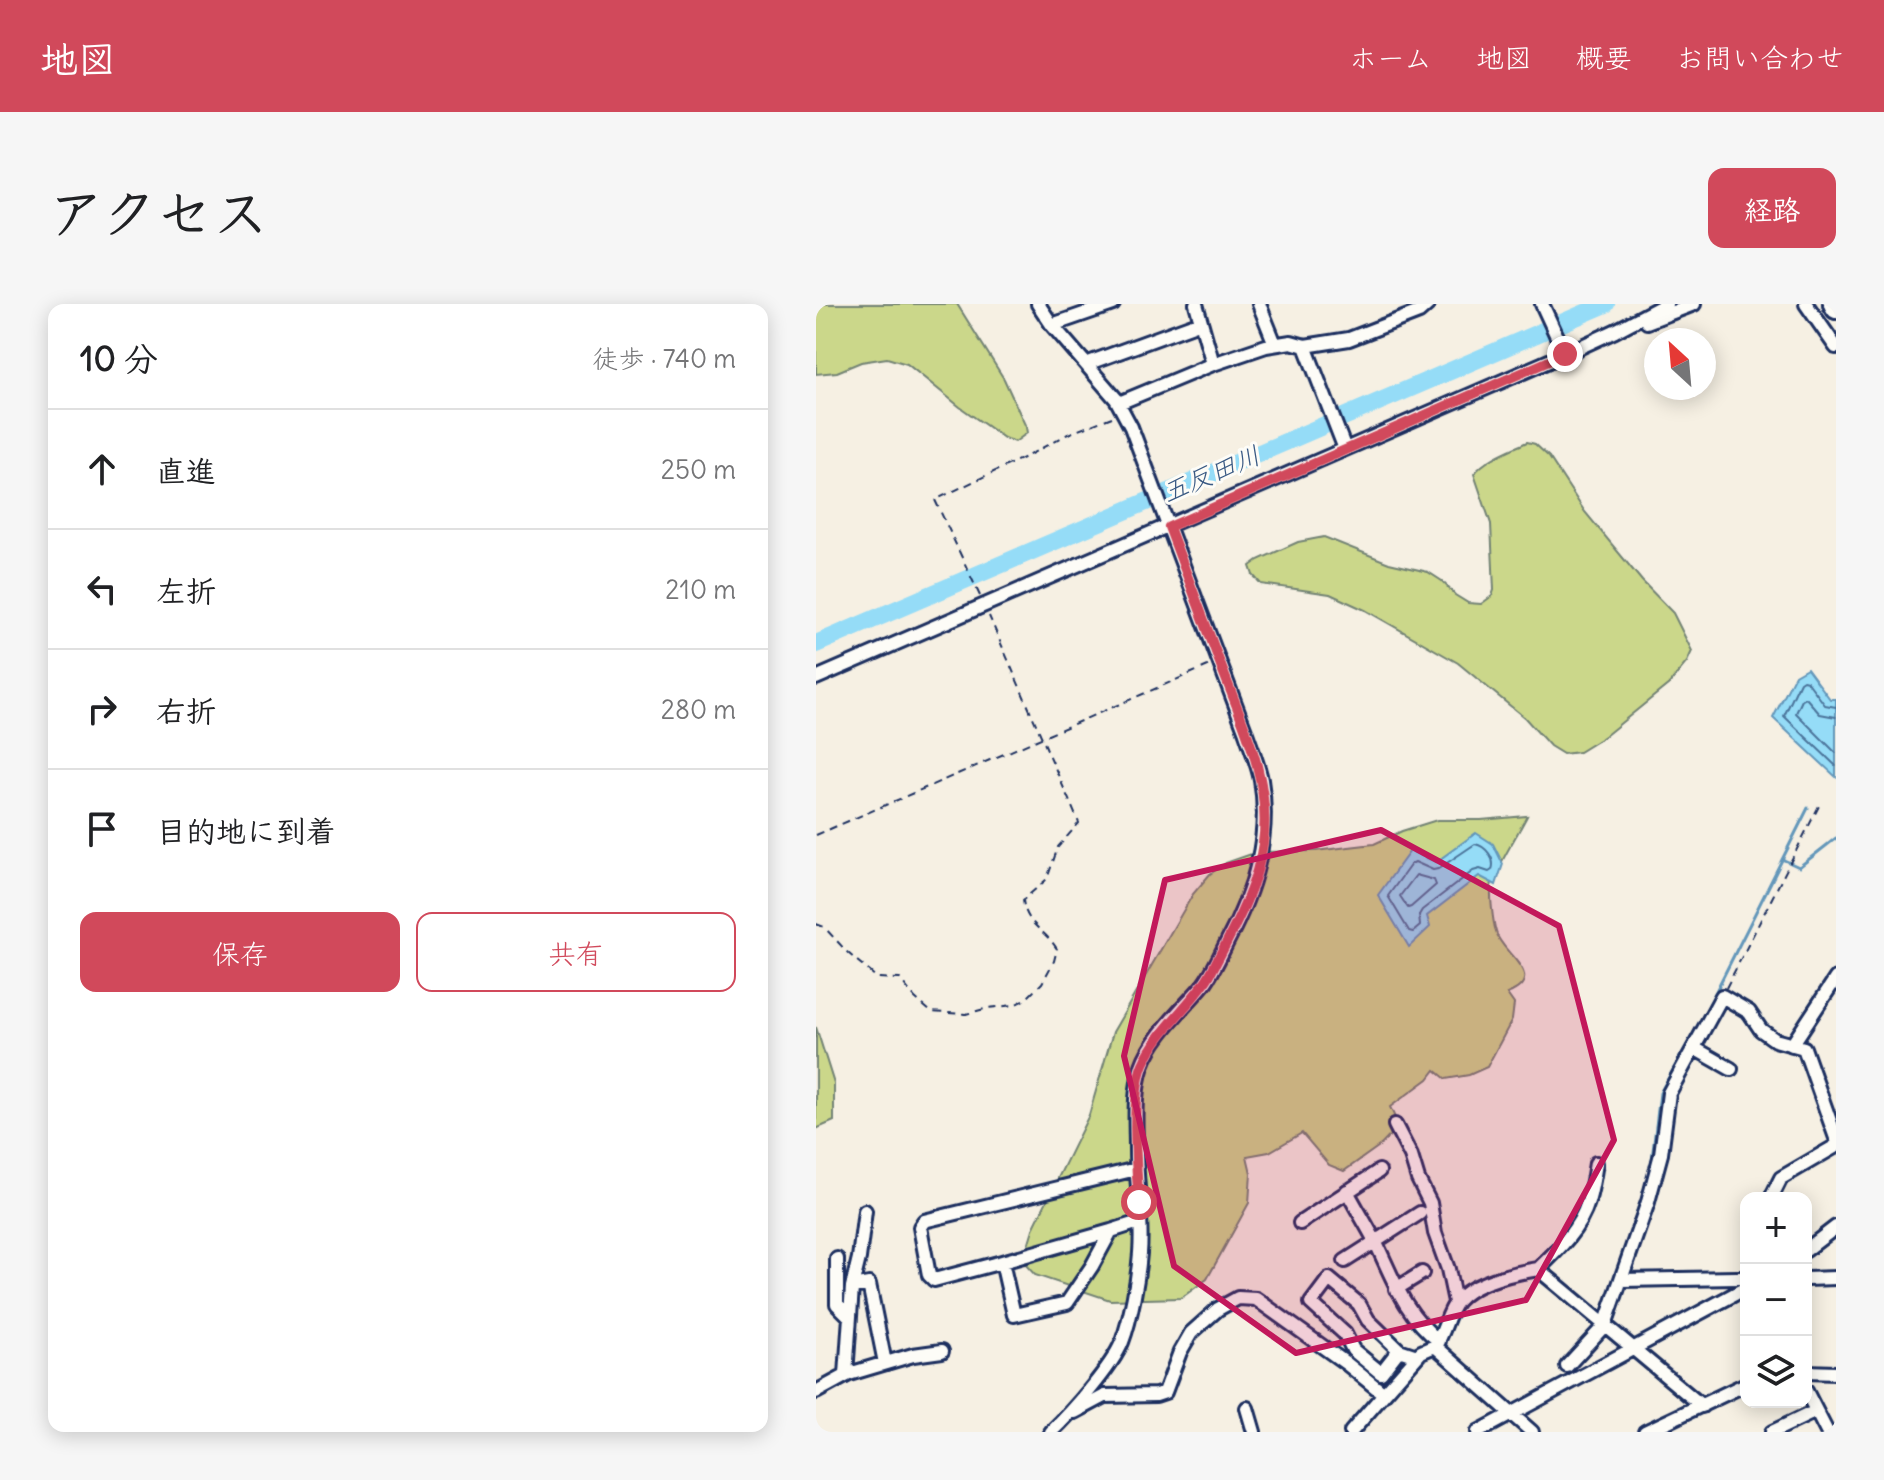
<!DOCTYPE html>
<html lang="ja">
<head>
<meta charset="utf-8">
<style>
  body { margin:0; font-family:Delius,"Klee One",sans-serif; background:#f6f6f6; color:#202124 }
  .controls { position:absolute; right:24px; bottom:24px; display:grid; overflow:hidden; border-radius:16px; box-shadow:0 4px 20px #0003 }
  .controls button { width:72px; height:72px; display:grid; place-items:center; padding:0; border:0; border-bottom:2px solid #e0e0e0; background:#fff; color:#202124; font:40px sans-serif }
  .compass { position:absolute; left:828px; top:24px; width:72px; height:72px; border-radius:50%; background:#fff; box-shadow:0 4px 20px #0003; rotate:334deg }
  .stop { position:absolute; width:24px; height:24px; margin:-18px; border:6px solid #d1495b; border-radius:50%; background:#fff }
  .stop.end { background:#d1495b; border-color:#fff; box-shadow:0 2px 8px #0008 }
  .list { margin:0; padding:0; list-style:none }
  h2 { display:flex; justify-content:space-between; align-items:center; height:104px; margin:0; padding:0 32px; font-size:34px }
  h2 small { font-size:26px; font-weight:400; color:#757577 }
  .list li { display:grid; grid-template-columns:52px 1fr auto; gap:24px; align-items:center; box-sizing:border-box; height:120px; padding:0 32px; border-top:2px solid #e0e0e0 }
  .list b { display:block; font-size:30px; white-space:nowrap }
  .list em { font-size:26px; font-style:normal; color:#757577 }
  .actions { display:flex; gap:16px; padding:24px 32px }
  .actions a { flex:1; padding:18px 0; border:2px solid #d1495b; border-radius:16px; text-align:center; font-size:28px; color:#d1495b }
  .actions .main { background:#d1495b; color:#fff }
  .icon { flex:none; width:44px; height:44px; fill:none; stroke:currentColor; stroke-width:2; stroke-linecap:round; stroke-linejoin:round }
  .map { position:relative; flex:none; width:1020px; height:1128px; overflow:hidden; border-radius:16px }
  header { display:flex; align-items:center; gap:48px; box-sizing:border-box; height:112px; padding:0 40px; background:#d1495b; color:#fff }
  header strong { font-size:38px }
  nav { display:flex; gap:44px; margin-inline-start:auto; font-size:28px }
  .intro { display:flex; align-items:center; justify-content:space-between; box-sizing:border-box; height:192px; padding:0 48px }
  h1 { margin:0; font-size:56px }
  .button { padding:20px 36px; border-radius:16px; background:#d1495b; color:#fff; font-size:28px; font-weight:700 }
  main { display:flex; gap:48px; padding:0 48px }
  aside { flex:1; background:#fff; border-radius:16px; box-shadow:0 4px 20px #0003 }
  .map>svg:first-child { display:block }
  .green { fill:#cbd78a; stroke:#738374; stroke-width:2 }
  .water { fill:#95dcf7; stroke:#6497ba; stroke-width:2 }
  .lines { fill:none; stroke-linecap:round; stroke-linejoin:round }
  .shore { stroke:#4c749b; stroke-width:2 }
  .stream { stroke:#6497ba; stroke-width:3 }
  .river { stroke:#95dcf7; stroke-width:18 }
  .minor-casing { stroke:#1b2f5e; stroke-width:18 }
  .highway-casing { stroke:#1b2f5e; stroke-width:24 }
  .path { stroke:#1b2f5e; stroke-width:2; stroke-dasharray:8 6; stroke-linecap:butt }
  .minor { stroke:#fdfcf7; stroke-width:12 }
  .highway { stroke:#fdfcf7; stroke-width:18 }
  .route { stroke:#d1495b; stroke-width:10 }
  .marked { fill:#c2185b; fill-opacity:0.2; stroke:#c2185b; stroke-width:6; stroke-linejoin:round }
  .labels { text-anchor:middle; stroke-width:6; stroke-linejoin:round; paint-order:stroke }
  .water-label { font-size:26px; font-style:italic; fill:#3a5a84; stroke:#fdfcf7 }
</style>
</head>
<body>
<header>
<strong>地図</strong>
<nav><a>ホーム</a><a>地図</a><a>概要</a><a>お問い合わせ</a></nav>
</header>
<div class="intro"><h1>アクセス</h1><a class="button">経路</a></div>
<main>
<aside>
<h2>10 分<small>徒歩 · 740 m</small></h2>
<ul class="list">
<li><svg class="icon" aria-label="ahead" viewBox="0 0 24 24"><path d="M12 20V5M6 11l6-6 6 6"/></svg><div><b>直進</b></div><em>250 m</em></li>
<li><svg class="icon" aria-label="left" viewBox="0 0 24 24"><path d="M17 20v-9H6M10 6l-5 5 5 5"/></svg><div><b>左折</b></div><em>210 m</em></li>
<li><svg class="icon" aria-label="right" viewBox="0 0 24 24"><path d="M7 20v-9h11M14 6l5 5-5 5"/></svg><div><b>右折</b></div><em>280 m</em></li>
<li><svg class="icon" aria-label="arrive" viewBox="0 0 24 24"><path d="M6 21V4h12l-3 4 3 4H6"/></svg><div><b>目的地に到着</b></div></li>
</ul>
<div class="actions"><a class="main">保存</a><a>共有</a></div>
</aside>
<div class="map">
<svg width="1020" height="1128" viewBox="0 0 1020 1128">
  <rect width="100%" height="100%" fill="#f6f0e3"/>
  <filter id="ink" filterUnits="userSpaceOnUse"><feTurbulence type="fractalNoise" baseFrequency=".0125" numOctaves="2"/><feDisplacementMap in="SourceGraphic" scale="16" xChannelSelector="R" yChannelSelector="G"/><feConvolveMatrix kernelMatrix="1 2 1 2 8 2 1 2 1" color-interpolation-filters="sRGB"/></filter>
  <g filter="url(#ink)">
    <path class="green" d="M0,0H141L188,75L210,123L211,129L199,138L188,134L144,103L91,60L71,54L45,58L21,68L0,70Z
      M711,138L719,140L733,153L769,208L826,277L857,309L876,347L871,358L853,380L789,432L763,448L747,450L734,442L709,414L642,359L549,306L514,290L445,280L437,271L434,262L442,256L482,238L508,233L573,259L612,268L626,277L639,291L652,299L665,300L676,292L678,286L675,220L658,170C669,155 694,146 711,138Z
      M711,512C700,533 684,558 676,579C673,588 677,618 680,628C684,649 734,673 691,690L698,700L696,716L671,763L653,771L630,775L619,766L612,775L574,803L583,822L566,840L528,867L513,861L486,829L453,848L431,852L435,869L433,899L391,975L365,994L294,996L219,971L207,958L217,925L273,811L297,728L377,590L394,570L410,559L441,548L499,547L558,540L586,527L621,516H665Z
      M0,723L18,780V817L0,825Z"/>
    <path class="water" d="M991,364L1014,395H1020V473L957,414L979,371Z
      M660,529L677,540L687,560L680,581L663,572L611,612L614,623L593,643L562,591L594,547L620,558Z"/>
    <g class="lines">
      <path class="shore" d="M1020,403L1009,401L991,377L987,376L984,378L968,412L1020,462
        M1020,413L1004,410L990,394L986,396L980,409L1020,449
        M659,540C670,542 680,555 676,566L673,568L664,565L657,567L606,606L603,611L604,622L597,628L593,627L572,592L595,560L599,558L617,566L622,565Z
        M600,571L618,576L620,581L595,603L592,604L584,592Z"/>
      <path class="stream" d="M968,556L983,563L1020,534
        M835,864L844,789L889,709L992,504
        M810,943L820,913"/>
      <path class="river" d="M0,340L790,0"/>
      <g class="minor-casing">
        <path id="minor" d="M222,0L236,21L300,95L315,123L430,429C435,444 442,460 445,476C455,533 438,587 411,638C404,652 397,668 388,680C367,705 337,731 326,762C317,789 320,819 320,846C320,880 327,915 324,949C322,975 315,1014 306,1038C296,1063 255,1109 235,1128
          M380,0L397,60
          M443,0L459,40
          M726,0L749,50
          M990,0L1020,43
          M831,18L878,0
          M236,21L297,0
          M489,42L533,35L603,8L612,0
          M270,60L385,18
          M303,99L397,60L450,42L475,38L489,42L529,145
          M0,374L749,50L799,27L850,0
          M976,741L1020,674
          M878,744L915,765
          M579,821L595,852L602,875L614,899L619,929L632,965L639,998
          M320,865L108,917L104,923L113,971L118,976L186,958L198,1011L251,999L276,962L295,927L323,918
          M531,887C540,904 550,920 559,937C577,974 588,1010 623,1037
          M955,894L965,874L1020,842
          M484,919L563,867
          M990,946L1020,923
          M21,955V1000L34,1013
          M529,957L604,909
          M186,958L295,927
          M722,965C742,946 764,925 772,898C776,885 778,872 780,859
          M990,975L1020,974
          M805,976L921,974H926L930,980
          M36,983L43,954L49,907
          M580,985L606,969
          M619,1042L716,1128
          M583,1046L565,1069L537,1046L529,1030L495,999L513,975L543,1000L552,1016L583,1046L601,1052
          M751,1062L789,1021L832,898L845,850L853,789L906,692L933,708L945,726L959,736L988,744L1020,834
          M990,1068L1020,1069
          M30,1071L36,983L53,980L69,1059
          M990,1087L1011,1128
          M0,1088L33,1070L97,1051L126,1047
          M431,1104L438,1128
          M259,1108L289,1092L340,1091L349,1088L364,1048L375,1029L402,1005L422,994L440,995L531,1060L568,1090L605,1048L619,1042C629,1028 631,1009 641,997C657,978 698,969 722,965L886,1102
          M535,1128L568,1090
          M662,1128L930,984
          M829,1128L930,1080
          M956,1128L1000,1107"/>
      </g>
      <g class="highway-casing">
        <path id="highway" d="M1017,0L1020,5"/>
      </g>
      <path class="path" d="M164,292L119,196L211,152L252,130L296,113
        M0,531L392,362
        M0,620L8,623L32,649L61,674L84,675L99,694L115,708L150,710L172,704L198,701L210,695L226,679L238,657L241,645C229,625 210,622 207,596L231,575L242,543L263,519L173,312
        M910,684L1005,498"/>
      <use href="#minor" class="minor"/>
      <use href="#highway" class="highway"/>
    </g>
  </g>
  <g class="lines" filter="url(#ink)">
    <path class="route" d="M323,898C320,864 314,790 327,760C342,728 369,706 389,678C395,670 399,660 404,651C422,617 442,578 447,539C456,476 425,416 404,359C387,313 370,268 353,223L749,50"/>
  </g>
  <path class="marked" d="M565,526L743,622L798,836L710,996L480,1049L358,962L308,752L349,576Z"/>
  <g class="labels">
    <g class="water-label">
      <text transform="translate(395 170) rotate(-23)" y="9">五反田川</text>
    </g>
  </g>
</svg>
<div class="controls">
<button>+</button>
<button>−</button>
<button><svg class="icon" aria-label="layers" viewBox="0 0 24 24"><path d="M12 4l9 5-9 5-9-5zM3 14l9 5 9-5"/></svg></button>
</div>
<svg class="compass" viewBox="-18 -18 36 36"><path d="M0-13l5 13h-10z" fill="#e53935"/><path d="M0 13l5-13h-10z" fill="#757577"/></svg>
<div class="stop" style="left:323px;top:898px"></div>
<div class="stop end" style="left:749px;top:50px"></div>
</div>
</main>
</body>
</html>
